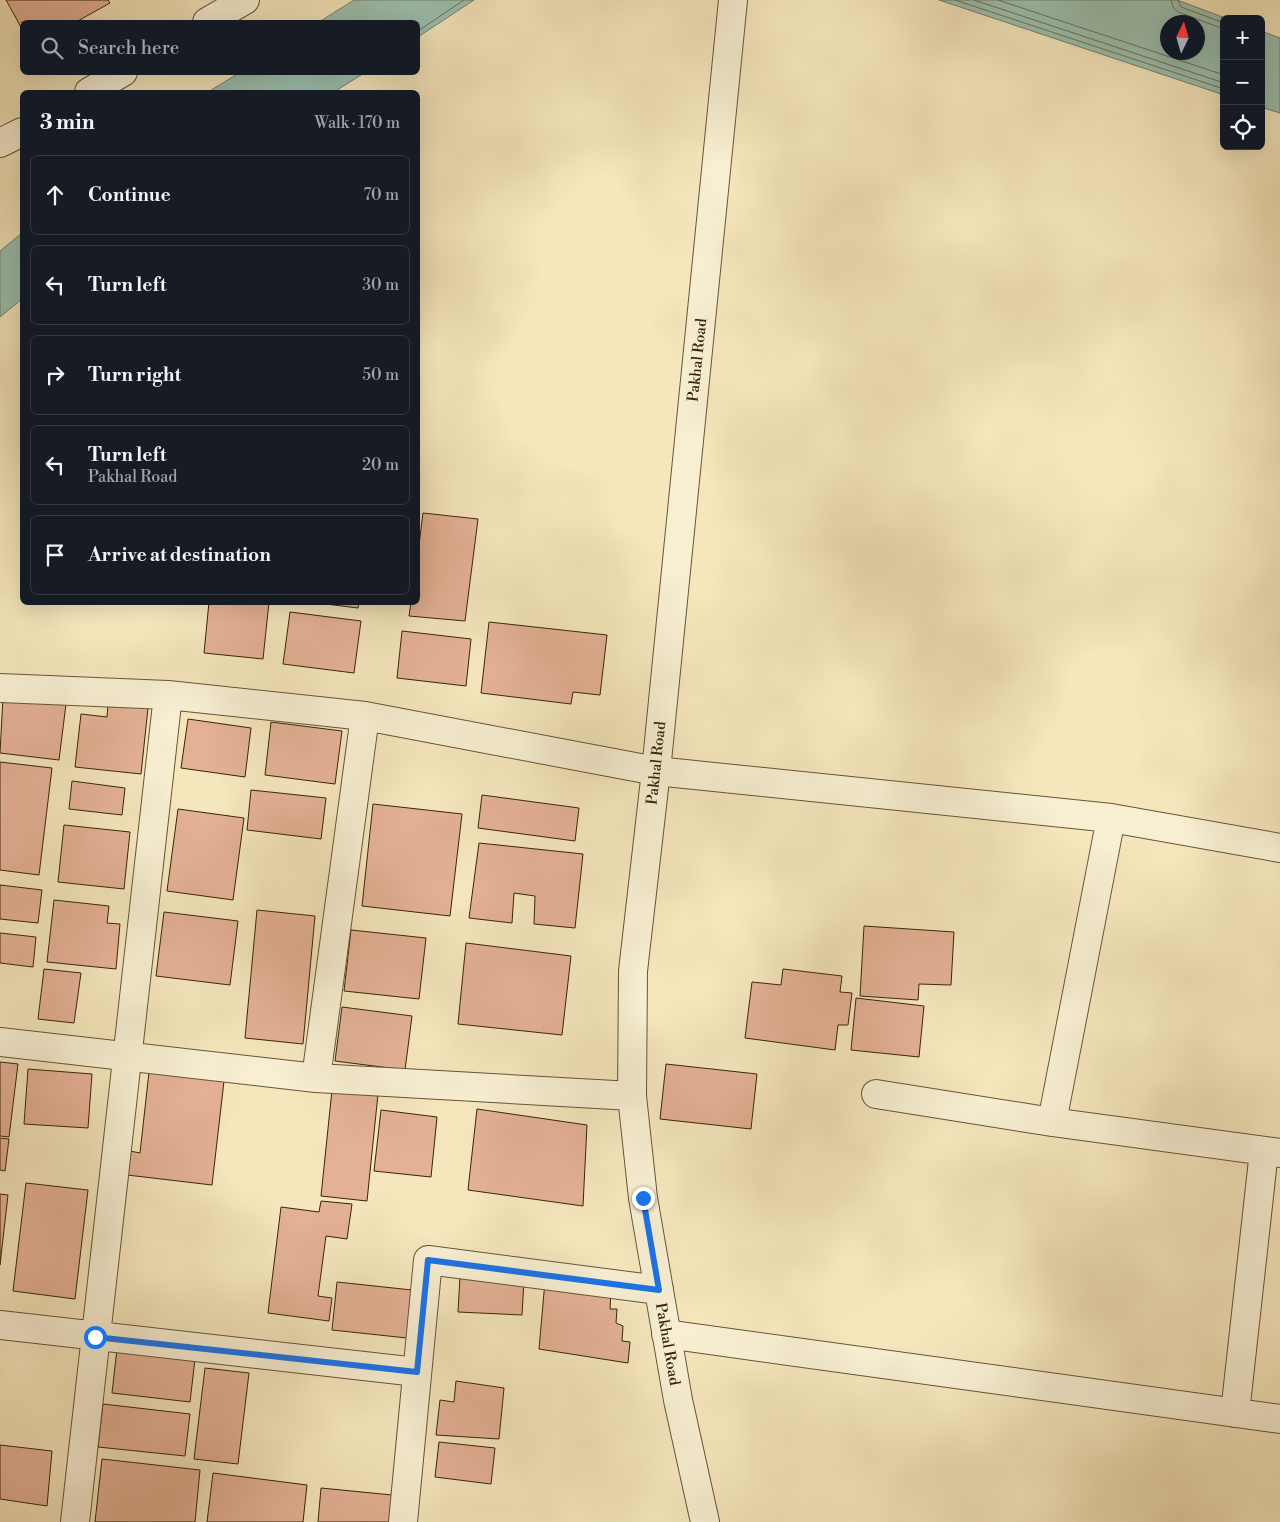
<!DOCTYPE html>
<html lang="en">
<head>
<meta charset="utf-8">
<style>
  body { margin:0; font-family:"Libre Bodoni",serif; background:#20242c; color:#f1f3f6 }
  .controls { position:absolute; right:15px; top:15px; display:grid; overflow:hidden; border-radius:8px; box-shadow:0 5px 20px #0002 }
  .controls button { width:45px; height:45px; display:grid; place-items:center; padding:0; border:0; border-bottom:1px solid #363941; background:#171b24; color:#f1f3f6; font:25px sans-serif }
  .compass { position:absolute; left:1160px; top:15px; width:45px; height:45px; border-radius:50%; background:#171b24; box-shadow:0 5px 20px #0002; rotate:5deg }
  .stop { position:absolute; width:15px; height:15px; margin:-11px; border:4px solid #1a73e8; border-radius:50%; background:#fff }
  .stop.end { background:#1a73e8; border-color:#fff; box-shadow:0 1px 5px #0008 }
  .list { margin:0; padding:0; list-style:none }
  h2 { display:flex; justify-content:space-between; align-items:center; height:65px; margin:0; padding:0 20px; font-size:21px }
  h2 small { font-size:16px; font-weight:400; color:#9ea1a6 }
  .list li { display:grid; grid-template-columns:32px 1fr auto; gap:15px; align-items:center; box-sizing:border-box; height:80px; margin:0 10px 10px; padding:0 10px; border:1px solid #363941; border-radius:8px }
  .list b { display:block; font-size:19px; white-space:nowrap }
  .list p { margin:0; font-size:16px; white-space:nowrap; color:#9ea1a6 }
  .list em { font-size:16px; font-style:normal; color:#9ea1a6 }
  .icon { flex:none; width:28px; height:28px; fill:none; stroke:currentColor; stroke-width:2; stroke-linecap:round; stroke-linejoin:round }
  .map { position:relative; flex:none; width:1280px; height:1522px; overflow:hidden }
  .search { position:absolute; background:#171b24; box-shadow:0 5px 20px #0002; left:20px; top:20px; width:400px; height:55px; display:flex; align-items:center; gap:12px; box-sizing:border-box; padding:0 18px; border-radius:8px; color:#9ea1a6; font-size:19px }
  .panel { position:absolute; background:#171b24; box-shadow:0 5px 20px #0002; left:20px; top:90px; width:400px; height:515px; border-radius:8px }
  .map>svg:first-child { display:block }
  .water { fill:#9cc0af; stroke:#74826d; fill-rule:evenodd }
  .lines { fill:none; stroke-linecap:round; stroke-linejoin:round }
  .shore { stroke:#6a725d; stroke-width:1 }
  .building { fill:#e4b195; stroke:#38240b }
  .minor-casing { stroke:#675437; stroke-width:30 }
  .tertiary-casing { stroke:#675437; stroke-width:30 }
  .minor { stroke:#f8efd3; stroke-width:28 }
  .tertiary { stroke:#f8efd3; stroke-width:28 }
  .route { stroke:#1a73e8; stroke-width:6 }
  .labels { text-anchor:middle; stroke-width:4; stroke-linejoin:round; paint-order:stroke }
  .street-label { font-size:15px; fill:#38240b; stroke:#f8efd3 }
</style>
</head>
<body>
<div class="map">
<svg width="1280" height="1522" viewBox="0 0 1280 1522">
  <rect width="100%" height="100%" fill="#f5e6bc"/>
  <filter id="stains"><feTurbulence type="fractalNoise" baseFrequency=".004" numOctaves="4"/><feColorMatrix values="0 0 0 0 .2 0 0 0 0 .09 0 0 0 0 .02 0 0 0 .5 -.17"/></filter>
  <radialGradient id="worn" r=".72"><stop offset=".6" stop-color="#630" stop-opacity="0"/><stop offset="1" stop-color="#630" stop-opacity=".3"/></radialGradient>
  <path class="water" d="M354,0H474L418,37V22H319Z
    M939,0H1177L1228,19H1224V95ZM1198,22V52H1168V22Z
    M1261,31L1280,38V113L1261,107Z
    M239,73V72L364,73L334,92H208Z
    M22,233V299L0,317V251Z"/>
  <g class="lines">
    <path class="shore" d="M955,0L1224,89
      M974,0L1224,83
      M998,0L1224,75
      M1171,0L1173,7L1178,12L1224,29
      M1178,0L1181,7L1224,23
      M418,31L464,0"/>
  </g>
  <path class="building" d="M6,0H108L110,3L76,22H22V29Z
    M423,513L478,519L465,621L409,616L411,602H418V553Z
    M209,602H269L263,659L204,653Z
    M309,602H359L358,608Z
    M290,612L361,621L354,673L283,664Z
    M489,622L607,635L600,695L573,692L571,704L481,693Z
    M402,631L471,639L466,686L397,678Z
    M3,697L66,704L59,760L0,753Z
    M108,704L148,708L141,774L75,767L81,714L107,717Z
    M188,719L251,728L245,777L181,768Z
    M271,722L342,731L335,784L265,775Z
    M0,762L52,768L39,875L0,870Z
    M72,781L125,788L122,815L69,809Z
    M251,790L326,798L321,839L247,830Z
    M482,795L579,808L575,841L478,828Z
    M373,804L462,814L450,916L362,906Z
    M178,809L244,818L233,900L167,891Z
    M64,825L130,832L124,889L58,882Z
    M479,843L583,854L575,928L534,924L535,896L514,893L512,923L469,918Z
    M0,885L42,890L38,923L0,919Z
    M54,900L109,906L107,923L120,924L116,969L47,962Z
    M257,910L315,916L303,1044L245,1038Z
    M164,912L238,921L230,985L156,976Z
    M864,926L954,932L951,985L919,984L918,1000L860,996Z
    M351,930L426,938L419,999L344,991Z
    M0,933L36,937L33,967L0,963Z
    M466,943L571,956L562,1035L458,1024Z
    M44,969L81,973L74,1023L38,1019Z
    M783,969L842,976L840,992L852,993L848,1025H838L835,1050L745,1038L752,982L781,985Z
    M856,998L924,1006L919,1057L851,1050Z
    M342,1007L412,1016L405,1070L335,1061Z
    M0,1062L18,1064L9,1137L0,1136Z
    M666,1064L757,1074L751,1129L660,1119Z
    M28,1069L92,1074L88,1128L24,1124Z
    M149,1072L224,1081L212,1185L127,1175L130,1151L140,1153Z
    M332,1090L378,1094L367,1201L321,1196Z
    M477,1109L587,1125L583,1206L468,1190Z
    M381,1110L437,1117L431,1177L374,1171Z
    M0,1138L9,1139L5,1171L0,1170Z
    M26,1183L88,1190L75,1299L13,1291Z
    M0,1194L8,1195L0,1265Z
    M321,1201L352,1204L347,1239L326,1236L318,1296L332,1298L329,1321L268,1313L281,1207L319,1212Z
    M460,1276L524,1280L522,1315L458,1312Z
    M545,1281L611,1289L610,1309H617L616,1323L623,1326L622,1341L630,1342L628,1363L539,1349Z
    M337,1282L412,1290L407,1338L332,1330Z
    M117,1349L195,1359L190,1402L112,1393Z
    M205,1368L249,1373L238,1464L194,1459Z
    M456,1381L504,1388L499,1439L436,1435L440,1400L454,1402Z
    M103,1404L190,1414L185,1456L98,1447Z
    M439,1442L495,1448L491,1484L435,1477Z
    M0,1445L52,1451L47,1506L0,1499Z
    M102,1459L200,1470L195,1522H95Z
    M213,1473L307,1485L303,1522H207Z
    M321,1488L392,1495L389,1522H318Z"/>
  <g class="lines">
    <g class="minor-casing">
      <path id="minor" d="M0,688L168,695L365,716L656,771L1111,818L1280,848
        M0,1042L316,1078L632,1096
        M316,1078L365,716
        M876,1094L1052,1122L1280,1153
        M1052,1122L1111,818
        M0,1325L417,1372
        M666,1334L1280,1419
        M1235,1413L1264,1151
        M75,1522L168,695
        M403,1522L428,1260L659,1290"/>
    </g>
    <g class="tertiary-casing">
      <path id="tertiary" d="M207,22L245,0
        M89,92L123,72
        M0,143L22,132
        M705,1522L678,1400L643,1198L632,1096L633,971L656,771L733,0"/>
    </g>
    <use href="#minor" class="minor"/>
    <use href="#tertiary" class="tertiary"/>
  </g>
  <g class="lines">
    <path class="route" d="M95,1337L417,1372L428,1260L659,1290L643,1198"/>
  </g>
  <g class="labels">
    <g class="street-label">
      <text transform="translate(697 360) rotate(-84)" y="5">Pakhal Road</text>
      <text transform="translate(656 763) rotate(-84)" y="5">Pakhal Road</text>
      <text transform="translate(668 1344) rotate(80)" y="5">Pakhal Road</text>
    </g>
  </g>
  <rect width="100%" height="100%" filter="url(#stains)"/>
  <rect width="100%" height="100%" fill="url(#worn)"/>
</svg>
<div class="controls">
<button>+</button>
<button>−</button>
<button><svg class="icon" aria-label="locate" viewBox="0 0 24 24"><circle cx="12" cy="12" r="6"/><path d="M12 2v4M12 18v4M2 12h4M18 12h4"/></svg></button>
</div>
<svg class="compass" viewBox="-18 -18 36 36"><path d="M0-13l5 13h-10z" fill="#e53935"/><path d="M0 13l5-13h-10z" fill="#9ea1a6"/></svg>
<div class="stop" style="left:95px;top:1337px"></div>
<div class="stop end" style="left:643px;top:1198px"></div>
<div class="search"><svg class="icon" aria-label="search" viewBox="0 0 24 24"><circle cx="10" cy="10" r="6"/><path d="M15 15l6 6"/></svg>Search here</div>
<section class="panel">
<h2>3 min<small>Walk · 170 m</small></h2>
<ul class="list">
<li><svg class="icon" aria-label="ahead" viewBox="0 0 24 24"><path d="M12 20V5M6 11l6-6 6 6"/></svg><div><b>Continue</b></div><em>70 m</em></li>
<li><svg class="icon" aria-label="left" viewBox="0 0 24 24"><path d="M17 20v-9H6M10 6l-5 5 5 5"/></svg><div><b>Turn left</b></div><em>30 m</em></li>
<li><svg class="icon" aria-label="right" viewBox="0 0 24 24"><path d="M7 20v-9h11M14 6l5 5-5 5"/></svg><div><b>Turn right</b></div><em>50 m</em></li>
<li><svg class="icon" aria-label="left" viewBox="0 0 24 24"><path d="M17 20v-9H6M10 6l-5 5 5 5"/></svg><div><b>Turn left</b><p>Pakhal Road</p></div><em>20 m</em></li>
<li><svg class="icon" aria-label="arrive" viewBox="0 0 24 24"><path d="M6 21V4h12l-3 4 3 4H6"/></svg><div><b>Arrive at destination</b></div></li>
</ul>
</section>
</div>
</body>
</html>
